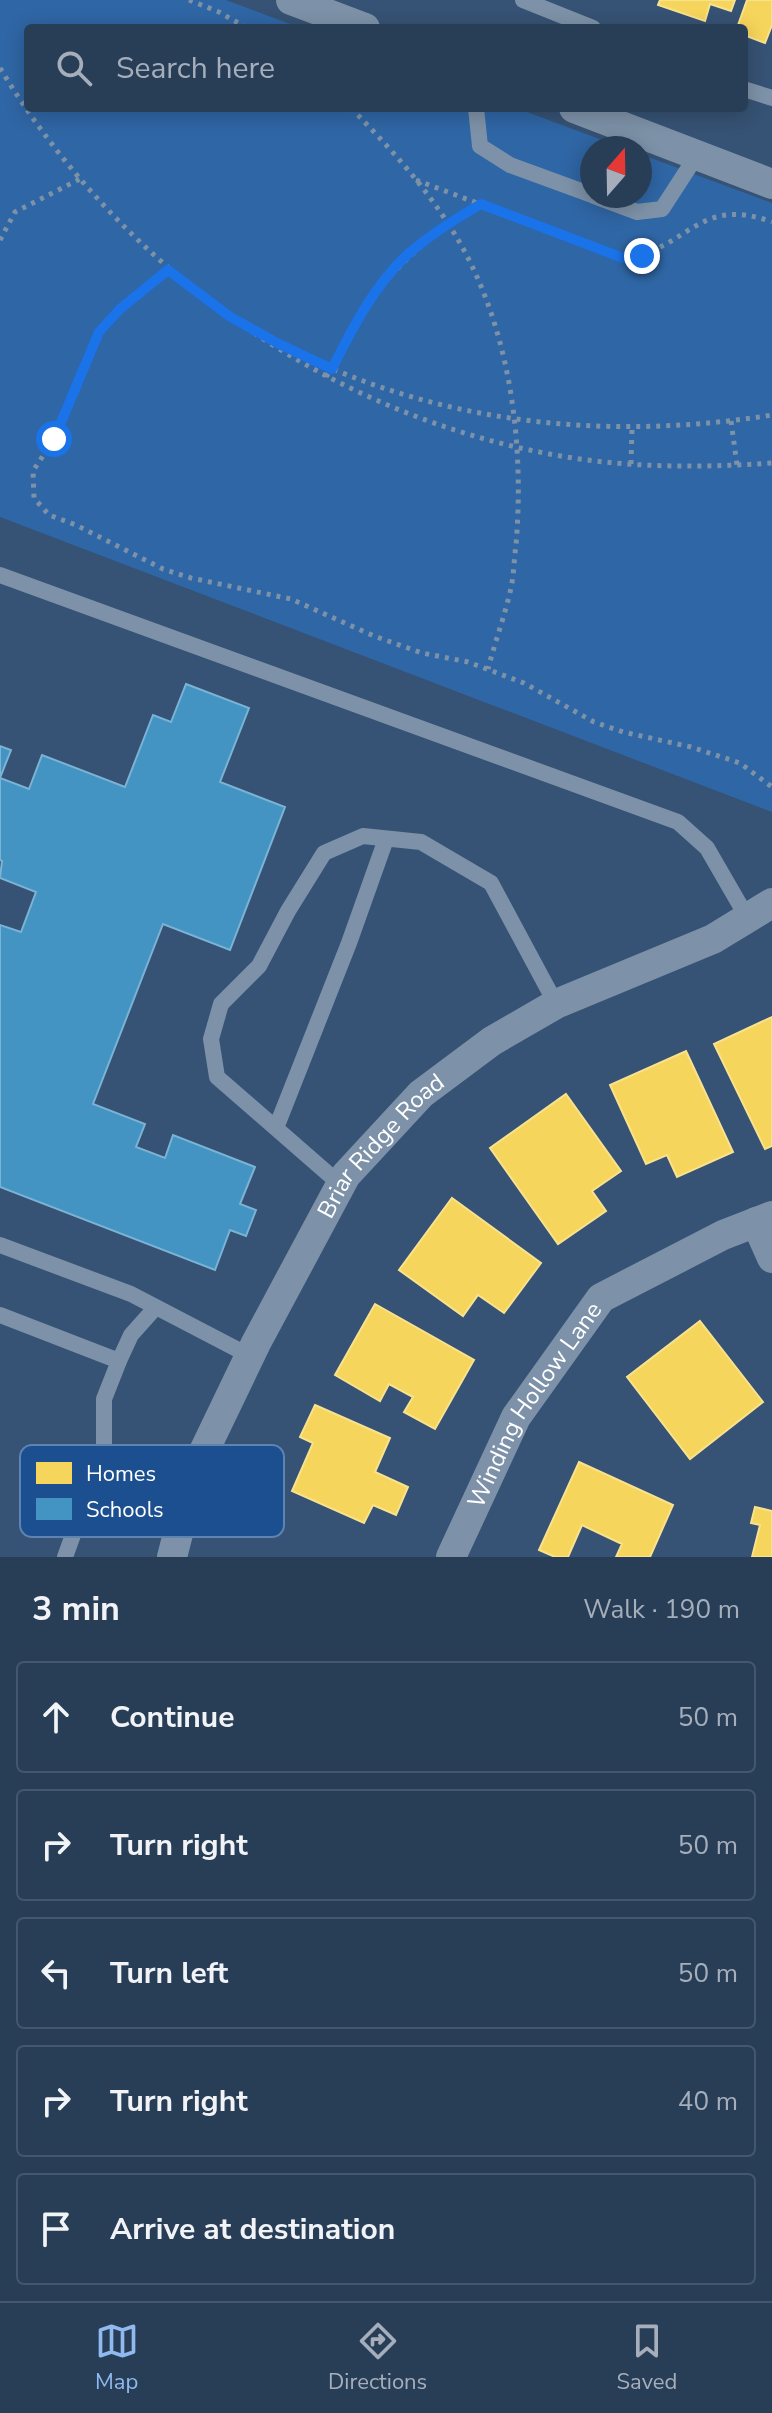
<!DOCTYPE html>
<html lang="en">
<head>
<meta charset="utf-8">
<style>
  body { margin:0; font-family:"Nunito Sans",sans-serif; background:#30455d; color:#f1f3f6 }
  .compass { position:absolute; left:580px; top:136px; width:72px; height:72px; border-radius:50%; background:#283e57; box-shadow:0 4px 20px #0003; rotate:20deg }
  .stop { position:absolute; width:24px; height:24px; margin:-18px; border:6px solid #1a73e8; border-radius:50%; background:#fff }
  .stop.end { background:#1a73e8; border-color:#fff; box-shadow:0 2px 8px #0008 }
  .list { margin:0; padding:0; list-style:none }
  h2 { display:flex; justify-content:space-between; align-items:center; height:104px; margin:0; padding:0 32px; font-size:34px }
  h2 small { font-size:26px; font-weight:400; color:#a5aeba }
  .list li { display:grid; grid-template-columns:52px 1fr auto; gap:24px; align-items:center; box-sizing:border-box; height:112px; margin:0 16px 16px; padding:0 16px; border:2px solid #44576d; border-radius:8px }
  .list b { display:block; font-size:30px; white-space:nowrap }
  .list em { font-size:26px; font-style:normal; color:#a5aeba }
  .icon { flex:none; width:44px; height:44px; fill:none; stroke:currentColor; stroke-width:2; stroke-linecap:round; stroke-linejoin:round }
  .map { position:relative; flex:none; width:772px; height:1557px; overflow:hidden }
  .search { position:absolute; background:#283e57; box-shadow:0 4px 20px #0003; left:24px; right:24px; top:24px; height:88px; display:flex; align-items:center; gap:20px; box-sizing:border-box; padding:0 28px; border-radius:8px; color:#a5aeba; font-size:30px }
  .sheet { height:744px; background:#283e57 }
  nav { display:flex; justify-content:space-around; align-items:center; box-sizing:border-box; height:112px; border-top:2px solid #44576d; background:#283e57; font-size:22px; color:#a5aeba }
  nav a { display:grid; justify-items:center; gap:4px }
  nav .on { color:#90b9f0 }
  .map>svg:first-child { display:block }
  .green { fill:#2f66a5 }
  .homes { fill:#f6d55c; stroke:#f9e28d; stroke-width:2 }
  .schools { fill:#4393c3; stroke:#7bb3d5; stroke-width:2 }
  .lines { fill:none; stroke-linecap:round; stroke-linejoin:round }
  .path { stroke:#7d92a8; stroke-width:5; stroke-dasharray:4 6; stroke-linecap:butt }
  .lane { stroke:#7d92a8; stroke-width:16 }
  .street { stroke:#7d92a8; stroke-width:30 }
  .route { stroke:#1a73e8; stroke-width:10 }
  .labels { text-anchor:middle; stroke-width:8; stroke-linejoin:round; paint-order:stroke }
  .street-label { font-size:24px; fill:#fff; stroke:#1b4f8f }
  .key { fill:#1b4f8f; stroke:#5f84b1; stroke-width:2 }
  .key-label { font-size:22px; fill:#fff }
</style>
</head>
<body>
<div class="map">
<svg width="772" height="1557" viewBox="0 0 772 1557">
  <rect width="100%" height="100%" fill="#365274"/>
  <path class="green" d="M0,0H226L301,28H28V108H516L624,148H592V196H640V154L772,203V812L0,517Z"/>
  <path class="homes" d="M660,0H735L731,11L710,4L705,21L658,5Z
    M747,0H772V25L765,43L744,35V28H737Z
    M772,1017V1146L765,1149L714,1044Z
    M686,1051L733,1152L677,1177L667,1155L646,1164L610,1085Z
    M566,1094L621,1171L592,1191L606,1211L558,1244L490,1148Z
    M452,1198L541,1263L504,1313L478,1295L463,1316L399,1270Z
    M375,1304L474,1360L435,1429L404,1412L413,1397L389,1384L380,1401L335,1375Z
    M700,1321L763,1402L690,1459L627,1377Z
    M315,1405L390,1438L375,1472L408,1487L396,1515L373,1505L364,1523L292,1491L313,1443L300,1437Z
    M579,1462L673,1505L650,1557H616L622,1544L582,1525L568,1557H555L539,1550Z
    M755,1507L772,1511V1557H752L760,1525L751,1523Z"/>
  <path class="schools" d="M186,684L249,708L220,782L285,807L230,950L163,924L93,1104L145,1124L136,1147L165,1158L173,1135L255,1167L240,1204L256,1210L246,1236L230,1230L215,1270L0,1187V925L21,932L36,892L0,878L2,861L0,860V746L11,750L0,778L29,789L42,755L125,787L153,715L171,722Z"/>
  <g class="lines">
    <path class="path" d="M189,0L219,12L247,28
      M0,68C120,267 325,414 555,455C627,468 699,468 772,463
      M351,108C394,152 438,200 467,256C512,343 524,449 516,545C514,559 514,574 511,588C505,615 495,642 488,669
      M416,180L623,258C686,252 698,194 772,222
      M0,240L15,212L80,179
      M168,270L120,309L99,332L54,439L33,471L34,498L49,515L76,525L163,569L191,578L291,599L374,636L422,653L468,662L524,683L594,722L623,732L691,747L740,763L772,787
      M262,334C417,422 597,443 772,415
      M326,377C338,358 346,336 359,317C392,267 428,236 480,205
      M731,421L737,465
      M631,464L632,428"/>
    <path class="lane" d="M523,0L593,28
      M744,89L772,98
      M476,108L480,146L510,165L592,195
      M594,196L637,212L662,209L697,155
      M0,575L678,822L707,848L748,919
      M276,1128L349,943L386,839
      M341,1185L217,1077L211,1039L221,1004L259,966L288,911L324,853L363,836L421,842L491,883L556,1004
      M0,1245L131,1294L250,1356
      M0,1315L119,1361L131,1335L156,1307
      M65,1557L104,1449V1399L119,1361"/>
    <g class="street">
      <path d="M291,0L365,28"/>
      <path d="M574,108L772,184"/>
      <path d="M756,1222L772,1258"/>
      <path id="s1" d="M172,1557L194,1472L256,1343L346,1175L421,1094L492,1041L556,1004L713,939L772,903"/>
      <path id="s2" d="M451,1557L516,1417L601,1298L723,1235L772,1216"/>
    </g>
  </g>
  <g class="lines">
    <path class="route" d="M54,439L99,332L120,309L168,270L229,316L277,343L332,369C352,329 374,285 408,254C430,235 455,219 481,204L623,258L642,256"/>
  </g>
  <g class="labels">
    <g class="street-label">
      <text dy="8" stroke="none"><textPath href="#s1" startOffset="466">Briar Ridge Road</textPath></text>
      <text dy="8" stroke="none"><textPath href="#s2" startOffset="174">Winding Hollow Lane</textPath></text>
    </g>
  </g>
  <rect x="20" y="1445" width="264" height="92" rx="12" class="key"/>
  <rect x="36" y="1462" width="36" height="22" fill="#f6d55c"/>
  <rect x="36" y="1498" width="36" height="22" fill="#4393c3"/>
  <g class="key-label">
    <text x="86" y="1481">Homes</text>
    <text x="86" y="1517">Schools</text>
  </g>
</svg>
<svg class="compass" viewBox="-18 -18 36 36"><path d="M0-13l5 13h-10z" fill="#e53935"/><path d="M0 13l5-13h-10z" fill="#a5aeba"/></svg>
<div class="stop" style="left:54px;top:439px"></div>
<div class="stop end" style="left:642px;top:256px"></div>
<div class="search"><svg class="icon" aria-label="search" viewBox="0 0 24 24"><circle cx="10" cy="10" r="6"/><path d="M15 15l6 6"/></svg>Search here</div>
</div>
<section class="sheet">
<h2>3 min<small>Walk · 190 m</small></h2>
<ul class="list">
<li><svg class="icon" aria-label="ahead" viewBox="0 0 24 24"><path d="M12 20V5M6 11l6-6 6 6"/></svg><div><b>Continue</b></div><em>50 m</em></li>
<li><svg class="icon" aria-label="right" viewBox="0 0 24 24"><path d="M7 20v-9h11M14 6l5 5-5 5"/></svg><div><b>Turn right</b></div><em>50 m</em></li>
<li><svg class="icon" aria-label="left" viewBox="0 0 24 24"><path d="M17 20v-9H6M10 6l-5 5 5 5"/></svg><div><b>Turn left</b></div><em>50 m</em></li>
<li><svg class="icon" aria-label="right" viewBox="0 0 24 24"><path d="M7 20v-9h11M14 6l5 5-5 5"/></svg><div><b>Turn right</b></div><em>40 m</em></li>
<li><svg class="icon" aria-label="arrive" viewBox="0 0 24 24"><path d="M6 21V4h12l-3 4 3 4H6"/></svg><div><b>Arrive at destination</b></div></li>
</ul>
</section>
<nav>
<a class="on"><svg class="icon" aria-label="map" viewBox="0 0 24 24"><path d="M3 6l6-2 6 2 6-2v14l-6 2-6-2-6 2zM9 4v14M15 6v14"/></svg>Map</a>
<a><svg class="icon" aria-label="directions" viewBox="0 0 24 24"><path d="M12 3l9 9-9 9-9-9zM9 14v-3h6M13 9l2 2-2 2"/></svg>Directions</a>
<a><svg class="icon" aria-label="saved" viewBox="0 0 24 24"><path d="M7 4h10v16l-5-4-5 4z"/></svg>Saved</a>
</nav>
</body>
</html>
